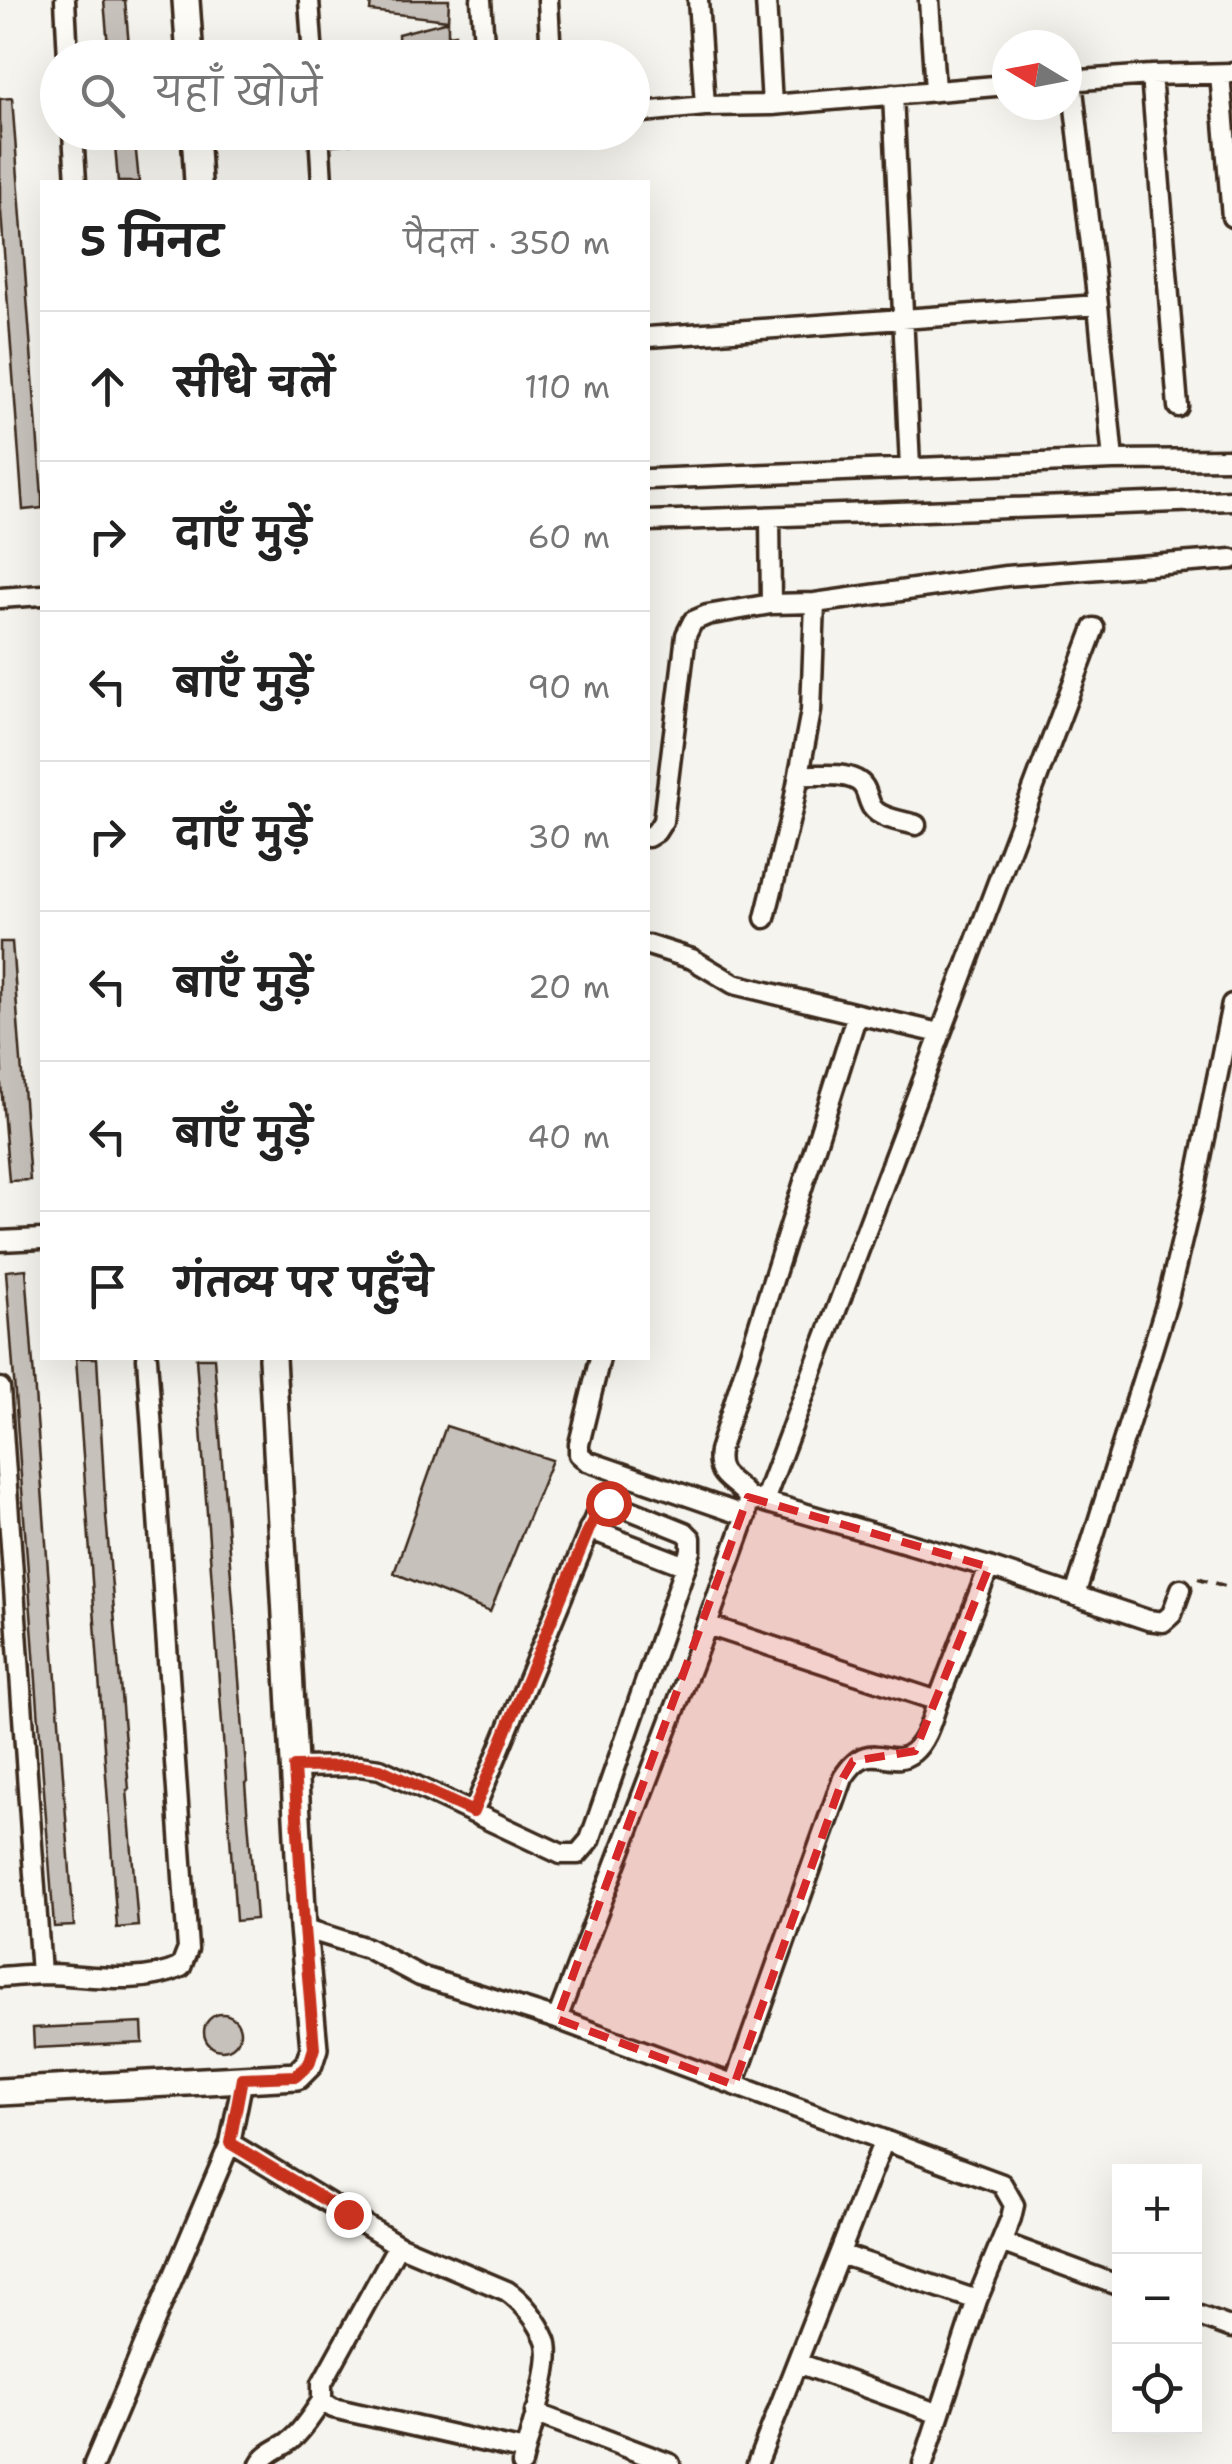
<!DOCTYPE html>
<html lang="hi">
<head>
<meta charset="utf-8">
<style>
  body { margin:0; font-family:"Shantell Sans","Playpen Sans Deva",sans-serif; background:#f2f2f2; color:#222 }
  .controls { position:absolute; right:30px; bottom:30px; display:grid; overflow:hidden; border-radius:0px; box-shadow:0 10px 40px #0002 }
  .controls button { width:90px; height:90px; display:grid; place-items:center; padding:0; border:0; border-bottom:2px solid #e0e0e0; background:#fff; color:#222; font:50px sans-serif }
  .compass { position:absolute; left:992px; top:30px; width:90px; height:90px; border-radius:50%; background:#fff; box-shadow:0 10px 40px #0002; rotate:280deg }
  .stop { position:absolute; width:30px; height:30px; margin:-22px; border:8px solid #c8321e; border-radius:50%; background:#fff }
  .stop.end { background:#c8321e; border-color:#fff; box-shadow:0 2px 10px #0008 }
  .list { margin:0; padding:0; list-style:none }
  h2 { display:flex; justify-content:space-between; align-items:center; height:130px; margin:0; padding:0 40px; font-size:42px }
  h2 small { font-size:32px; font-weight:400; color:#767676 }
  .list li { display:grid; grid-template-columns:65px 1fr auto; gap:30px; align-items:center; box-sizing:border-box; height:150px; padding:0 40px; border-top:2px solid #e0e0e0 }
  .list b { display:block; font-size:38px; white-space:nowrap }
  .list em { font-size:32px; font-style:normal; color:#767676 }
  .icon { flex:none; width:55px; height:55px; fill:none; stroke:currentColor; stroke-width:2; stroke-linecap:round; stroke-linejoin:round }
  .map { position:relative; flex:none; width:1232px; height:2464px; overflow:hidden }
  .search { position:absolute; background:#fff; box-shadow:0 10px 40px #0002; left:40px; top:40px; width:610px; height:110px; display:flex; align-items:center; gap:25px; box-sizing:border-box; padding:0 35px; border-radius:55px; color:#767676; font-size:38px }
  .panel { position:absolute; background:#fff; box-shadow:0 10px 40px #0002; left:40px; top:180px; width:610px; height:1180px; border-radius:0px }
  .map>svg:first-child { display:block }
  .building { fill:#c7c1bb; stroke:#3b2a1e; stroke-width:2.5 }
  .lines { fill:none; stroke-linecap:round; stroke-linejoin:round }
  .street-casing { stroke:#3b2a1e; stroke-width:25 }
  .secondary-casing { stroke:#3b2a1e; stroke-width:32 }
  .path { stroke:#3b2a1e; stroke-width:4; stroke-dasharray:10 8; stroke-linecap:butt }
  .street { stroke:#fdfcf7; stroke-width:18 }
  .secondary { stroke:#fdfcf7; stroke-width:25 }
  .route { stroke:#c8321e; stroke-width:12 }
  .marked { fill:#d62828; fill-opacity:0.2; stroke:#d62828; stroke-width:8; stroke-dasharray:20 12; stroke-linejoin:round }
</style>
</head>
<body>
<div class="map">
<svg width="1232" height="2464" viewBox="0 0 1232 2464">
  <rect width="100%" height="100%" fill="#f5f4ee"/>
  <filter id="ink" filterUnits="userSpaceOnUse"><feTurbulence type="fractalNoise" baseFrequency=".01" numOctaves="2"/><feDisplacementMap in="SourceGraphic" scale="20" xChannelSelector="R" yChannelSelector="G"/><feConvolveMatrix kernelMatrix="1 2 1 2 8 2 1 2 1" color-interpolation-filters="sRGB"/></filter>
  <g filter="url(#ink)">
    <path class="building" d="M104,0H125L130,58H109Z
      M371,0H449L448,20L370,11Z
      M448,21V35L455,34L456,58H399L398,34Z
      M12,98L42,497V508L23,510L0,198V99Z
      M114,132H134L139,182H118Z
      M0,942H12L30,1180L9,1181L0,1072H2L0,1041Z
      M26,1269L74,1926L54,1927L6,1271Z
      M76,1358H97L106,1516L129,1790H127L138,1926L117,1928Z
      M196,1358H214L247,1782L245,1783L256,1919L236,1921Z
      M446,1426L552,1460L490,1612L394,1573Z
      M204 2032a18 18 0 1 1 36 0a18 18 0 1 1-36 0Z
      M142,2023L143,2043L34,2048L33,2028Z"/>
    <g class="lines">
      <g class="street-casing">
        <path id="street" d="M65,0L68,58
          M309,0L313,58
          M481,0L485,58
          M548,0L551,58
          M698,0L705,106
          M766,0L772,105
          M929,0L935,90
          M1220,74L1232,217
          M1151,75L1178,407
          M1067,81L1151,75L1232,73
          M1072,81L1098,305L1113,460
          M893,94L910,467
          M632,113L705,106L772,105L1007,85
          M73,132L76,182
          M319,132L322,182
          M319,135L350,132
          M648,337L1098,305
          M648,479L1113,460L1232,459
          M770,517L771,604L815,603L1006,576L1232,559
          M648,521L1232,500
          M0,598L42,595
          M799,775C816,776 841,772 856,780C868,786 866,797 872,807C880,819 903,821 916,825
          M648,837L656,832L663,821L686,635L693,621L707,615L771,604
          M765,918L793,806L811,711L815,603
          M857,1014L940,1033
          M0,1241L42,1239
          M600,1358L579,1444V1454L587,1461L746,1516
          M0,1388L41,1974
          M755,1499L989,1567L1148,1620L1163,1622L1172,1614L1181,1589
          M764,1501L1094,628
          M589,1529L686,1566
          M1075,1595L1167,1302L1196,1182L1232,1004
          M707,1625L938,1701L989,1567
          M294,1767L359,1766L380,1769L561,1854H578L590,1840L691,1551V1538L685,1532L618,1505L608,1503L599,1507L473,1813
          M303,1928L367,1948L420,1976L557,2019L1002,2184L1014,2205L1011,2218L977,2300L923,2464
          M0,1977C16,1976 32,1974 48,1974C90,1975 141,1986 181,1967L188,1949L147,1358
          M557,2019L707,1625L746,1516L748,1497C733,1478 715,1479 719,1451L857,1014L734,984L692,959L648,945
          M734,2085L843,1778C870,1734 889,1772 913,1752C927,1740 932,1718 938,1701
          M230,2143L398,2245L507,2291C523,2302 538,2321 546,2340C555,2364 528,2436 522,2464
          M1001,2242L1120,2286
          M398,2245L322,2383V2401L333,2408L525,2451
          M840,2254L977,2300
          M1194,2314L1232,2328
          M798,2363L939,2414
          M535,2413L670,2464
          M94,2464L230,2143L243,2078
          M260,2464C267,2451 281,2449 292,2439C304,2429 313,2413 322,2401
          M757,2464L884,2140"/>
      </g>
      <g class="secondary-casing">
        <path id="secondary" d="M186,0L190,58
          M195,132L198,182
          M0,2092L297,2076L309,2064L314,2048L303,1928L272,1358"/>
      </g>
      <path class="path" d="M1198,1578L1232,1588"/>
      <use href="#street" class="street"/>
      <use href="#secondary" class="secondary"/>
    </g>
  </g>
  <g class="lines" filter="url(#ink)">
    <path class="route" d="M348,2214L230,2143L242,2078L296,2076L309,2064L314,2048L304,1928L294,1767L359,1766L380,1769L473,1812L589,1529L599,1507L608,1503"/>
  </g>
  <path class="marked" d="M748,1497L989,1567L915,1751L853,1761L843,1778L734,2085L557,2019Z"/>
</svg>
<div class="controls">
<button>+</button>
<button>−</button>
<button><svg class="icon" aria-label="locate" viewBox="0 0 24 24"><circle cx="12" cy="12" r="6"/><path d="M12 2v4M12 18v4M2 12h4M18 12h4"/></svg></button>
</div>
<svg class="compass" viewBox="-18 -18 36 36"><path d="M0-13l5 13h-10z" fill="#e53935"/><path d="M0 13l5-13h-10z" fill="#767676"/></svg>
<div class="stop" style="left:608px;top:1503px"></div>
<div class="stop end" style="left:348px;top:2214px"></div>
<div class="search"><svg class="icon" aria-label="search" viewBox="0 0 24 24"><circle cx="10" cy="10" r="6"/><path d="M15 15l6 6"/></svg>यहाँ खोजें</div>
<section class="panel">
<h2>5 मिनट<small>पैदल · 350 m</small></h2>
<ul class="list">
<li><svg class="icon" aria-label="ahead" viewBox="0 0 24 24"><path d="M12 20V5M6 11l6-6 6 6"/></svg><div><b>सीधे चलें</b></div><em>110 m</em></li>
<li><svg class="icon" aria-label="right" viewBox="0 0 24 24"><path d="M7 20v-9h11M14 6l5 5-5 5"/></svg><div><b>दाएँ मुड़ें</b></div><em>60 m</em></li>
<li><svg class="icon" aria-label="left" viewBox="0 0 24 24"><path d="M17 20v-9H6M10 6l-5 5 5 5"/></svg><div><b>बाएँ मुड़ें</b></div><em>90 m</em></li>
<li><svg class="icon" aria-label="right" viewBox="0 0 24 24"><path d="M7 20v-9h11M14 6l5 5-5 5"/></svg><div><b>दाएँ मुड़ें</b></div><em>30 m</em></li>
<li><svg class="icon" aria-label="left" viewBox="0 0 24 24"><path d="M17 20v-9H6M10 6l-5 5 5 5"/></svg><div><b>बाएँ मुड़ें</b></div><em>20 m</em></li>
<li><svg class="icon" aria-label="left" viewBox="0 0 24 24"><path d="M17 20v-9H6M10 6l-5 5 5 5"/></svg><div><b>बाएँ मुड़ें</b></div><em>40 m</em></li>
<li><svg class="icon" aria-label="arrive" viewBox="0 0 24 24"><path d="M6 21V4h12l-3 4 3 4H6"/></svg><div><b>गंतव्य पर पहुँचे</b></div></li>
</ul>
</section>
</div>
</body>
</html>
